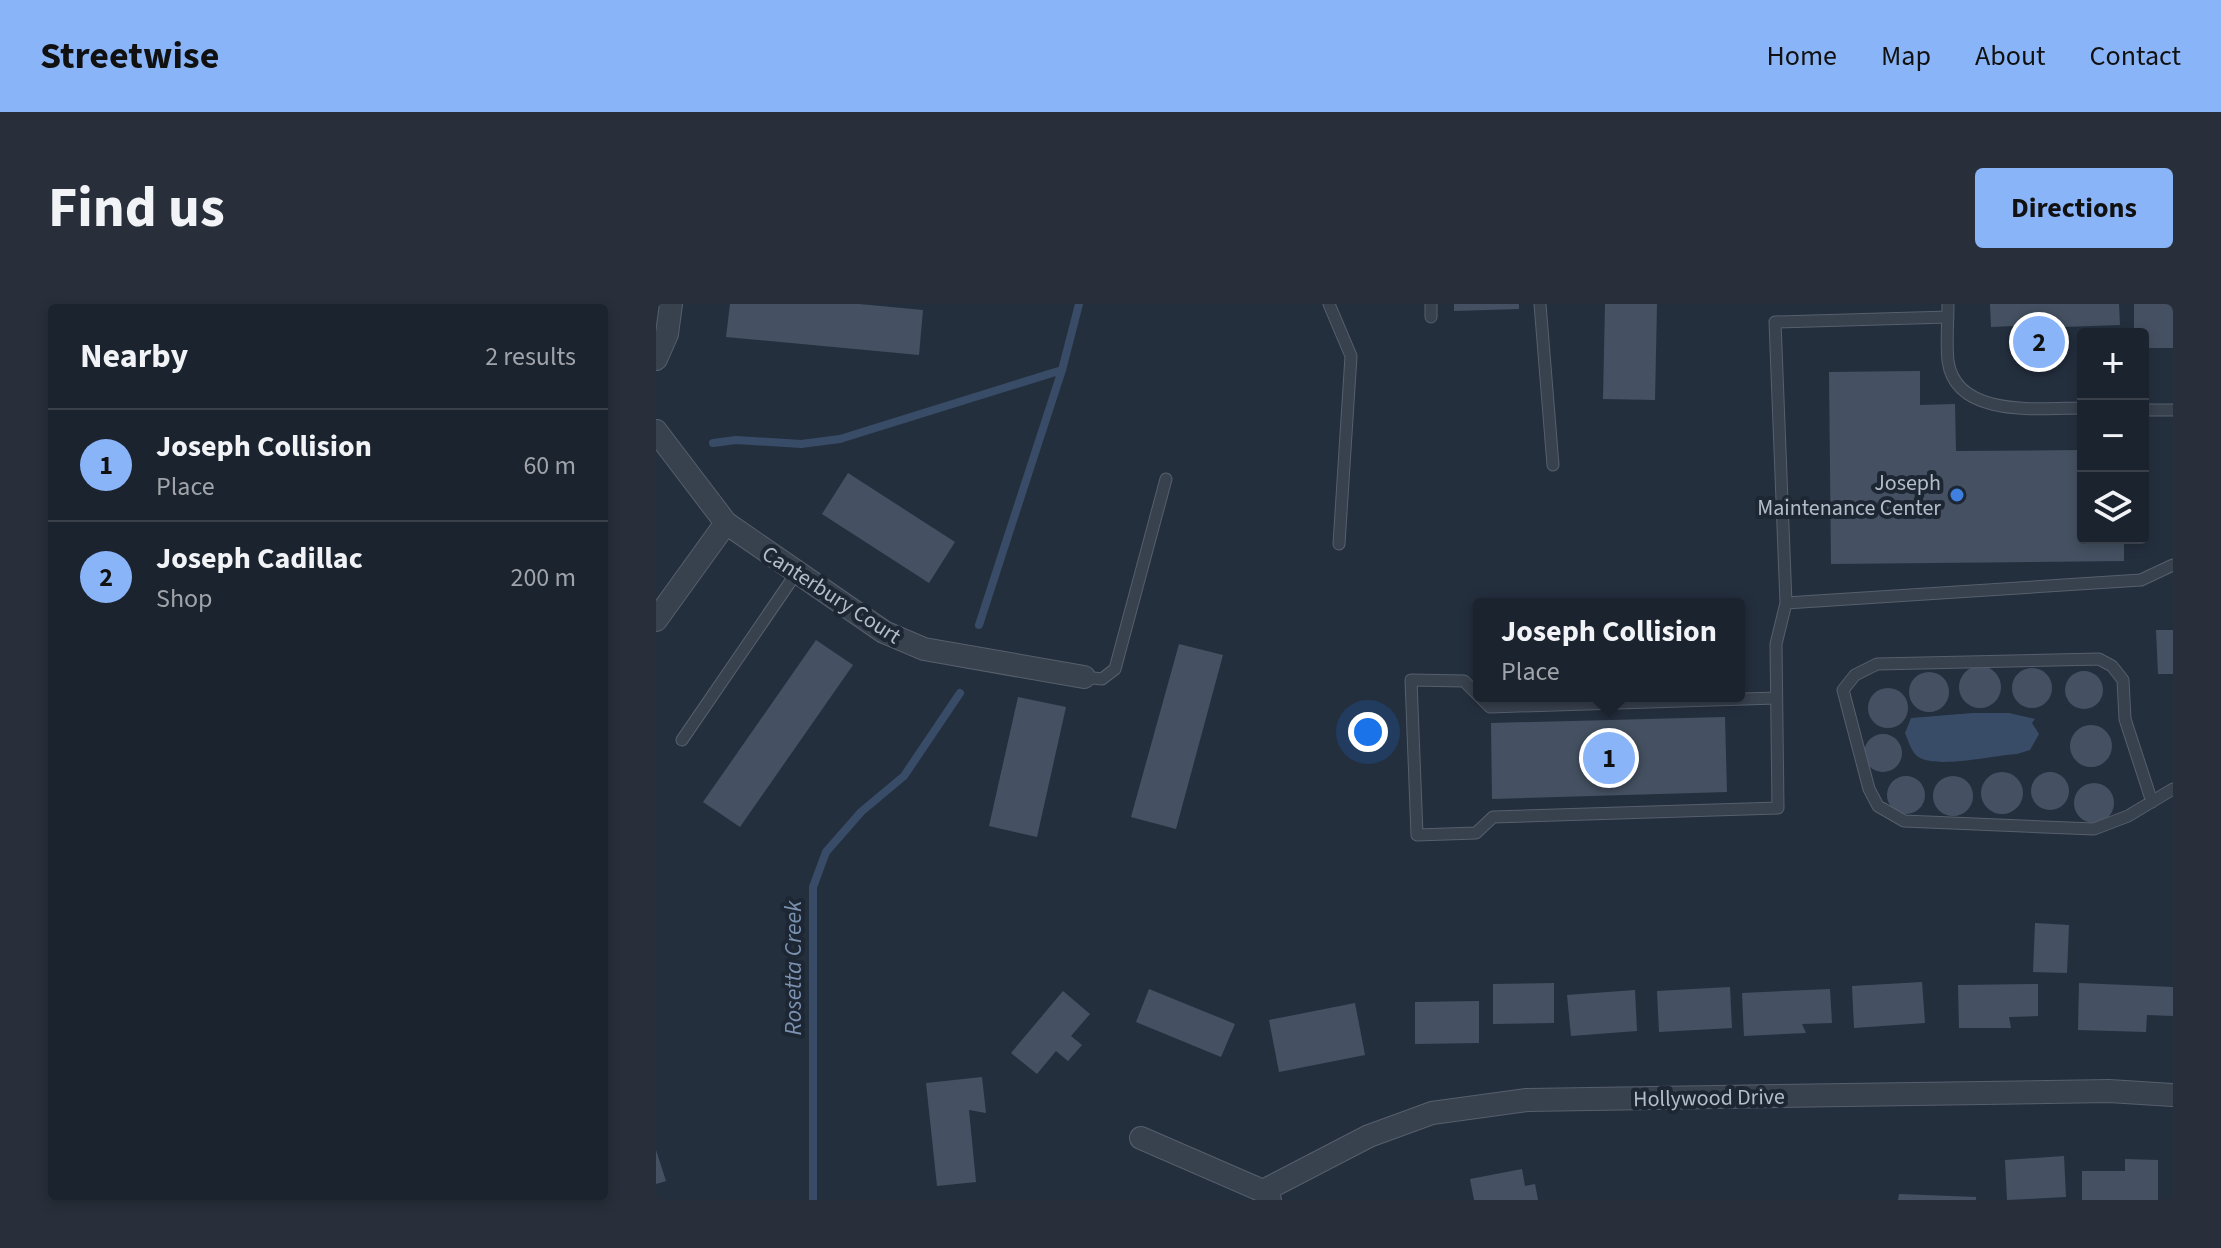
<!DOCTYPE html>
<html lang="en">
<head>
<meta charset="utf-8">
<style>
  body { margin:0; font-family:"Source Sans 3",sans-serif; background:#282f3a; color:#f1f3f6 }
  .controls { position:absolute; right:24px; top:24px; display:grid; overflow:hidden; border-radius:8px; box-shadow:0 4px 12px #0003 }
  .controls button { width:72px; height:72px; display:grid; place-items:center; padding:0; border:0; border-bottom:2px solid #39404a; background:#1b232e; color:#f1f3f6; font:40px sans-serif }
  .you { position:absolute; left:712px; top:428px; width:28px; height:28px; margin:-20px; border:6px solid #fff; border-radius:50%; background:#1a73e8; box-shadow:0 0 0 12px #1a73e833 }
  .badge { display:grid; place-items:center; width:52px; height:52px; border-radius:50%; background:#8ab4f8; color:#111; font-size:26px; font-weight:700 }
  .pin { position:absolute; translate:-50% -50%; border:4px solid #fff; box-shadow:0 2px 8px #0006 }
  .popup { position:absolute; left:817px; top:294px; width:272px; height:104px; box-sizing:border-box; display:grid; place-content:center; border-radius:8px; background:#1b232e; filter:drop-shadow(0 2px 6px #0005); font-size:26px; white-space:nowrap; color:#a0a4aa }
  .popup b { font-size:30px; color:#f1f3f6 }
  .popup::after { content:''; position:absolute; left:50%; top:100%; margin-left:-16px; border:16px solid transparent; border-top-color:#1b232e }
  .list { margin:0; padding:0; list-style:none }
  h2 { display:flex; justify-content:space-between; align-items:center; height:104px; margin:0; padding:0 32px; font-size:34px }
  h2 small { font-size:26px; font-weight:400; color:#a0a4aa }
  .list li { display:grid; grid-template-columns:52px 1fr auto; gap:24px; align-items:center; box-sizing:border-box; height:112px; padding:0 32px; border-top:2px solid #39404a }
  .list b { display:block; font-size:30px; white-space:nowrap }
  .list p { margin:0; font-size:26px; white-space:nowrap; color:#a0a4aa }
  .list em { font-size:26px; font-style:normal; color:#a0a4aa }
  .icon { flex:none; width:44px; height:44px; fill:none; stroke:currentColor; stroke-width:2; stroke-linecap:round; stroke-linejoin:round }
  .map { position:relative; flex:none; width:1517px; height:896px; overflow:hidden; border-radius:8px }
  header { display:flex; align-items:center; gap:48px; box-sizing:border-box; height:112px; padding:0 40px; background:#8ab4f8; color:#111 }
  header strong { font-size:38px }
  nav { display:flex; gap:44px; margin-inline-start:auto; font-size:28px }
  .intro { display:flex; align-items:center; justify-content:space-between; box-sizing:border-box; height:192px; padding:0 48px }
  h1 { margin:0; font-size:56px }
  .button { padding:20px 36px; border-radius:8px; background:#8ab4f8; color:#111; font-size:28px; font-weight:700 }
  main { display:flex; gap:48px; padding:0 48px }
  aside { flex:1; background:#1b232e; border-radius:8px; box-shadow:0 4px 12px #0003 }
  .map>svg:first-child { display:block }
  .water { fill:#394c67 }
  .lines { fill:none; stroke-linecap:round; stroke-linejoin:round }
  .stream { stroke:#394c67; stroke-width:8 }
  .building { fill:#455162 }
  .service-casing { stroke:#565f6c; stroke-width:13 }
  .minor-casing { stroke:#565f6c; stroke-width:24 }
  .service { stroke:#38414e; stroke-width:11 }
  .minor { stroke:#38414e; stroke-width:22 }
  .shop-dot { fill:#3f7fe0; stroke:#1d2633; stroke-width:3 }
  .labels { text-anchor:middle; stroke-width:8; stroke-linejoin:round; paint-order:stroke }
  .poi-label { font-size:22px; fill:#b4bcc9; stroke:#1d2633; text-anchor:end }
  .street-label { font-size:22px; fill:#b4bcc9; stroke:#1d2633 }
  .water-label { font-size:24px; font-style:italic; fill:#7c92b1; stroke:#1d2633 }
</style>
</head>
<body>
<header>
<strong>Streetwise</strong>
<nav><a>Home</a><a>Map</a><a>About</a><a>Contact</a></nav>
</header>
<div class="intro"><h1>Find us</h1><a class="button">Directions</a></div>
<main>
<aside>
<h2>Nearby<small>2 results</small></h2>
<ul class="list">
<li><span class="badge">1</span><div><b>Joseph Collision</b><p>Place</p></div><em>60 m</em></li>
<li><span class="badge">2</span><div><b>Joseph Cadillac</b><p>Shop</p></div><em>200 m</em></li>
</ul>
</aside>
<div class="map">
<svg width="1517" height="896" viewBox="0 0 1517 896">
  <rect width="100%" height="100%" fill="#242f3e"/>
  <path class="water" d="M1317,409H1353L1379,415L1376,419L1383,430L1374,446L1361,450C1339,451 1278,466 1261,452C1255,447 1252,436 1249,429L1255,414Z"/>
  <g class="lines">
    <path class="stream" d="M57,139L80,136L145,140L184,135L406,66
      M323,321L406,66L423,0
      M157,896V583L170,548L205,508L248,472L304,389"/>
  </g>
  <path class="building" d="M74,0H203L267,6L263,51L70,33Z
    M798,0H863V5L798,7Z
    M949,0H1001L999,96L947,95Z
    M1334,0H1463L1464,21L1407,23L1408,53L1359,55L1358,22L1335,23Z
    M1478,0H1517V44H1487V30H1478Z
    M1264,67V101L1299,100L1300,147L1427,146V234H1468V257L1175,260L1173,68Z
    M192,169L299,238L273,279L166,210Z
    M1500,326H1517V370H1502Z
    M160,336L197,361L84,523L47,498Z
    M523,340L567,351L520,525L475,513Z
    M1303 383a21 21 0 1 1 42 0a21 21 0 1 1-42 0Z
    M1356 384a20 20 0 1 1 40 0a20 20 0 1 1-40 0Z
    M1409 386a19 19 0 1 1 38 0a19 19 0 1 1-38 0Z
    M1253 388a20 20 0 1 1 40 0a20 20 0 1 1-40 0Z
    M1212 404a20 20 0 1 1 40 0a20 20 0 1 1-40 0Z
    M362,393L410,403L381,533L333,522Z
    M1069,413L1071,488L836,495L835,419Z
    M1414 442a21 21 0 1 1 42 0a21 21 0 1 1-42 0Z
    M1208 449a19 19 0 1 1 38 0a19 19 0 1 1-38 0Z
    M1325 489a21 21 0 1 1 42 0a21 21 0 1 1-42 0Z
    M1375 487a19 19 0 1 1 38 0a19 19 0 1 1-38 0Z
    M1277 492a20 20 0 1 1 40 0a20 20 0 1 1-40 0Z
    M1231 491a19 19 0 1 1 38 0a19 19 0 1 1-38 0Z
    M1418 499a20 20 0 1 1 40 0a20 20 0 1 1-40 0Z
    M1379,619L1413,621L1411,669L1377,668Z
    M1266,678L1269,719L1198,724L1196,682Z
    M898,679V719L837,720V680Z
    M1423,679L1517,683V712L1491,711L1490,728L1422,726Z
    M1382,680V712L1353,713L1355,724H1303L1302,681Z
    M1074,683L1076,724L1003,728L1001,687Z
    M493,685L579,720L565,753L480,718Z
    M1174,685L1176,719L1146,720L1150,729L1088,732L1086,689Z
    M979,686L981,727L915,732L911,691Z
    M407,687L434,710L415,732L426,741L412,757L400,747L381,770L355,749Z
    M823,697V739L759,740V698Z
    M699,699L709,751L623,768L613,716Z
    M326,773L330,809L313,806L320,878L281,882L270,779Z
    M0,846L10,877L0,880Z
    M1408,852L1410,893L1351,896L1349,856Z
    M1469,855L1502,856V896H1426V867H1469Z
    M866,865L869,882L879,880L882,896H818L814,875Z
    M1243,890L1320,893V896H1242Z"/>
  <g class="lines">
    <g class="service-casing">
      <path id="service" d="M673,0L695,52L683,240
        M775,0V13
        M884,0L897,161
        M1292,0C1292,18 1290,38 1292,57C1300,115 1385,104 1427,104
        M1292,13L1119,18L1130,299L1485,276L1517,261
        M1487,106H1517
        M428,373L446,375L459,365L510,175
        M1120,394L834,403L808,377L755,376L761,531L820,529L837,513L1122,504L1120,340L1130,299
        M26,436L141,268
        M1496,498L1469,415L1467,376L1456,362L1443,355L1221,360L1199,371L1187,386L1213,485L1222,502L1248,517L1438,525L1472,512L1517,485"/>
    </g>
    <g class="minor-casing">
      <path id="minor" d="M0,55L11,30L15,0
        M0,127L70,219L228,328L268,345L428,373
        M0,316L70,219
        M485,834L607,887L614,896
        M607,887L713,832L776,809L871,796L1453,787L1517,791"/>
    </g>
    <use href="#service" class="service"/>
    <use href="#minor" class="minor"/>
  </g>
  <circle class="shop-dot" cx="1301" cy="191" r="8"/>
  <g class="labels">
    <g class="poi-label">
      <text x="1285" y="186">Joseph<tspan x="1285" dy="25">Maintenance Center</tspan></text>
    </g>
    <g class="street-label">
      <text transform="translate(176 290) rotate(33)" y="8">Canterbury Court</text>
      <text transform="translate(1053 793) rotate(-1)" y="8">Hollywood Drive</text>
    </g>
    <g class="water-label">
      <text transform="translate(137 664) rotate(-90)" y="8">Rosetta Creek</text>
    </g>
  </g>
</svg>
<div class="controls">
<button>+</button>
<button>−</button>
<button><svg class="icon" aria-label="layers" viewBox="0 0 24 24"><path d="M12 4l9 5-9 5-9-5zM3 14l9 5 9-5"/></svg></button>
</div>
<div class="you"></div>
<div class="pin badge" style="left:953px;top:454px">1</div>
<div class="popup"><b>Joseph Collision</b>Place</div>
<div class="pin badge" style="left:1383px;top:38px">2</div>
</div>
</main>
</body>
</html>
